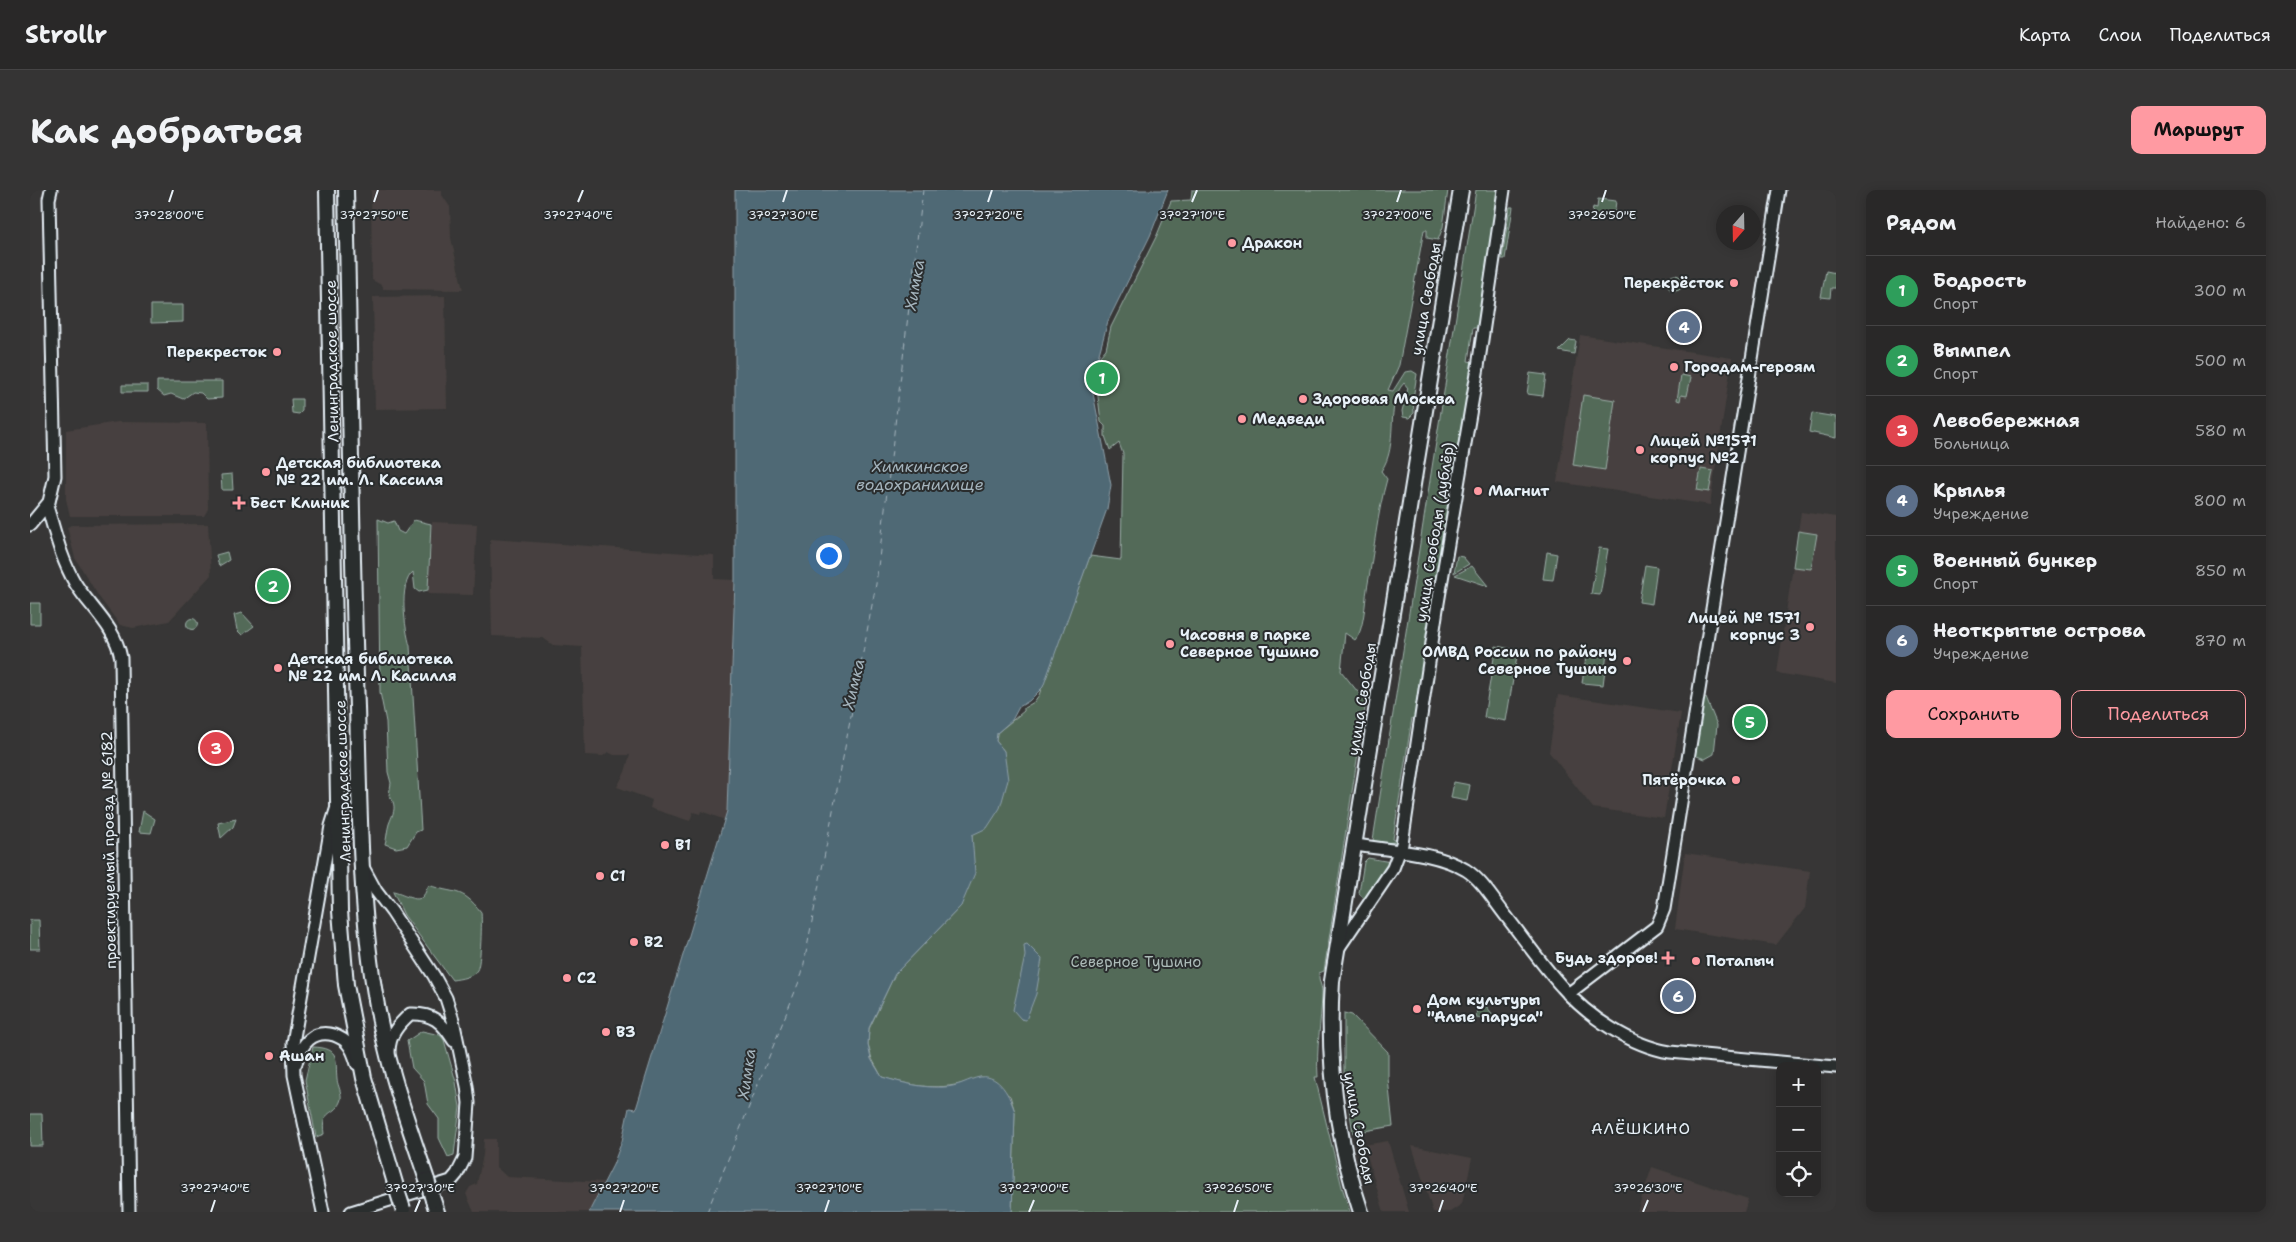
<!DOCTYPE html>
<html lang="ru">
<head>
<meta charset="utf-8">
<style>
  body { margin:0; font-family:"Shantell Sans",sans-serif; background:#353434; color:#f1f3f6 }
  .controls { position:absolute; right:15px; bottom:15px; display:grid; overflow:hidden; border-radius:10px; box-shadow:0 2px 12px #0003 }
  .controls button { width:45px; height:45px; display:grid; place-items:center; padding:0; border:0; border-bottom:1px solid #454445; background:#292828; color:#f1f3f6; font:25px sans-serif }
  .compass { position:absolute; left:1686px; top:15px; width:45px; height:45px; border-radius:50%; background:#292828; box-shadow:0 2px 12px #0003; rotate:200deg }
  .you { position:absolute; left:798px; top:365px; width:18px; height:18px; margin:-12px; border:4px solid #fff; border-radius:50%; background:#1a73e8; box-shadow:0 0 0 8px #1a73e833 }
  .badge { display:grid; place-items:center; width:32px; height:32px; border-radius:50%; background:#ff9aa2; color:#fff; font-size:16px; font-weight:700 }
  .pin { position:absolute; translate:-50% -50%; border:2px solid #fff; box-shadow:0 1px 5px #0006 }
  .list { margin:0; padding:0; list-style:none }
  h2 { display:flex; justify-content:space-between; align-items:center; height:65px; margin:0; padding:0 20px; font-size:21px }
  h2 small { font-size:16px; font-weight:400; color:#a5a6a8 }
  .list li { display:grid; grid-template-columns:32px 1fr auto; gap:15px; align-items:center; box-sizing:border-box; height:70px; padding:0 20px; border-top:1px solid #454445 }
  .list b { display:block; font-size:19px; white-space:nowrap }
  .list p { margin:0; font-size:16px; white-space:nowrap; color:#a5a6a8 }
  .list em { font-size:16px; font-style:normal; color:#a5a6a8 }
  .actions { display:flex; gap:10px; padding:15px 20px }
  .actions a { flex:1; padding:11px 0; border:1px solid #ff9aa2; border-radius:10px; text-align:center; font-size:18px; color:#ff9aa2 }
  .actions .main { background:#ff9aa2; color:#111 }
  .icon { flex:none; width:28px; height:28px; fill:none; stroke:currentColor; stroke-width:2; stroke-linecap:round; stroke-linejoin:round }
  .map { position:relative; flex:none; width:1806px; height:1022px; overflow:hidden; border-radius:10px }
  header { display:flex; align-items:center; gap:30px; box-sizing:border-box; height:70px; padding:0 25px; background:#292828; border-bottom:1px solid #454445 }
  header strong { font-size:24px }
  nav { display:flex; gap:28px; margin-inline-start:auto; font-size:18px }
  .intro { display:flex; align-items:center; justify-content:space-between; box-sizing:border-box; height:120px; padding:0 30px }
  h1 { margin:0; font-size:35px }
  .button { padding:12px 22px; border-radius:10px; background:#ff9aa2; color:#111; font-size:18px; font-weight:700 }
  main { display:flex; gap:30px; padding:0 30px }
  aside { flex:1; background:#292828; border-radius:10px; box-shadow:0 2px 12px #0003 }
  .map>svg:first-child { display:block }
  .built { fill:#47413f }
  .green { fill:#526b59; stroke:#9daea8 }
  .water { fill:#506975; stroke:#8d9fa9 }
  .lines { fill:none; stroke-linecap:round; stroke-linejoin:round }
  .ferry { stroke:#a4b4bd; stroke-width:1; stroke-dasharray:6 5; stroke-linecap:butt }
  .minor-casing { stroke:#e8f1f8; stroke-width:15 }
  .major-casing { stroke:#e8f1f8; stroke-width:18 }
  .minor { stroke:#2a2d2e; stroke-width:11 }
  .major { stroke:#2a2d2e; stroke-width:14 }
  .major-bridge-casing { stroke:#e8f1f8; stroke-width:18; stroke-linecap:butt }
  .major-bridge { stroke:#2a2d2e; stroke-width:14 }
  .ticks { fill:none; stroke:#e8f1f8; stroke-width:2 }
  .poi-dot { fill:#ff9aa2; stroke:#2a2d2e; stroke-width:2 }
  .labels { text-anchor:middle; stroke-width:4; stroke-linejoin:round; paint-order:stroke }
  .poi-label { font-size:15px; font-weight:bold; fill:#e8f1f8; stroke:#2a2d2e; text-anchor:start }
  .street-label { font-size:15px; fill:#e8f1f8; stroke:#2a2d2e }
  .park-label { font-size:15px; fill:#acbbb8; stroke:#2a2d2e }
  .water-label { font-size:16px; font-style:italic; fill:#a4b4bd; stroke:#2a2d2e }
  .neighbourhood-label { font-size:16px; letter-spacing:1px; fill:#e8f1f8; stroke:#2a2d2e }
  .ticks-label { font-size:12px; text-anchor:middle; fill:#e8f1f8; stroke:#2a2d2e; stroke-width:4; stroke-linejoin:round; paint-order:stroke }
</style>
</head>
<body>
<header>
<strong>Strollr</strong>
<nav><a>Карта</a><a>Слои</a><a>Поделиться</a></nav>
</header>
<div class="intro"><h1>Как добраться</h1><a class="button">Маршрут</a></div>
<main>
<div class="map">
<svg width="1806" height="1022" viewBox="0 0 1806 1022">
  <rect width="100%" height="100%" fill="#373636"/>
  <filter id="ink" filterUnits="userSpaceOnUse"><feTurbulence type="fractalNoise" baseFrequency=".02" numOctaves="2"/><feDisplacementMap in="SourceGraphic" scale="10" xChannelSelector="R" yChannelSelector="G"/><feConvolveMatrix kernelMatrix="1 2 1 2 8 2 1 2 1" color-interpolation-filters="sRGB"/></filter>
  <g filter="url(#ink)">
    <path class="built" d="M341,0H412V5L420,17L421,48L433,100L353,99V96L342,90Z
      M415,106L417,218L345,219L343,107Z
      M1550,145L1702,168L1680,315L1527,292Z
      M88,232L177,233L178,319L174,326H40L36,309V240Z
      M1771,322L1806,327V493L1747,483Z
      M402,332L447,334L443,405L398,404Z
      M178,334L181,385L139,431L103,438L90,435L69,407L45,368L37,337L42,335Z
      M460,349L684,365V389L705,390L697,621L695,630L671,621L670,624L663,622L660,631L620,618L622,610L587,597L595,582L600,565H584L578,562L573,566L555,565L552,457L523,455L513,448L462,446Z
      M1528,505L1651,523L1634,628L1563,618L1519,562Z
      M1655,663L1780,681L1775,718L1746,755L1645,739Z
      M454,949H466V977L477,987L574,992L559,1022H444L436,1004L440,997L447,994L453,965Z
      M1358,951L1379,1022H1354L1334,955Z
      M1382,956L1442,968L1432,1014L1420,1022H1403Z
      M1622,977L1718,1009L1714,1022H1607Z"/>
    <path class="green" d="M1162,0H1418L1413,37L1408,50L1397,48V40H1394L1369,175L1358,200L1363,201L1375,182L1382,181L1387,184L1383,209L1384,223L1379,228L1373,227L1372,221L1378,198L1374,193C1354,214 1370,255 1351,281L1357,289C1347,324 1344,362 1337,399C1335,412 1334,441 1325,450L1315,443L1311,481L1336,512L1294,781L1289,783C1288,792 1293,796 1292,805C1291,832 1286,859 1288,887H1285L1312,997L1320,1022H982L985,922L980,906L951,887C916,902 888,898 852,887L842,869L838,855L839,839L865,784L931,716L942,660V645L974,561L966,551L967,543L994,521V518L1004,512L1009,505L1060,366L1091,370L1093,264L1089,253L1080,260L1075,246V236L1071,232L1067,198L1073,199L1070,182V166L1076,159L1081,137L1127,45L1141,11L1161,10Z
      M1446,0H1469L1448,138H1443L1438,171L1443,172L1430,263L1426,262L1416,326L1419,327L1408,390L1402,389L1399,408L1405,409L1386,528H1382L1363,649L1368,652L1347,653L1343,650Z
      M1568,9L1586,11L1584,27L1562,24L1563,17L1567,18Z
      M1480,17H1483L1475,69H1472Z
      M1796,81L1806,83V98H1801L1800,108L1791,107Z
      M1637 93a8 8 0 1 1 16 0a8 8 0 1 1-16 0Z
      M121,115H153V132L121,133Z
      M1540,150L1546,151L1544,164L1529,161Z
      M1500,183L1516,185L1513,206L1497,204Z
      M1651,185L1661,187L1657,206L1651,205L1650,211L1647,210Z
      M127,191H192V208L177,209L171,203L163,202L153,209L141,204L134,206L127,200Z
      M92,195H118V202H92Z
      M1553,205L1585,210L1575,280L1543,275Z
      M261,209H272V221L269,224L262,223Z
      M1782,223L1806,227V248L1779,242Z
      M1671,279L1683,281L1679,302L1667,300Z
      M202,284L203,300H192L191,285Z
      M348,329L358,333L364,331L368,341L374,344L384,330L401,334L398,400L389,402L385,399L383,382C368,394 375,439 380,456L391,640L386,642L377,656L366,658L355,654C357,648 357,640 359,634C363,623 368,617 359,605L361,593L358,582L356,532L350,502Z
      M1768,341L1787,344L1781,379L1763,377Z
      M1569,358L1578,359L1570,405L1561,404Z
      M197,362L199,370L189,376L186,365Z
      M1517,362L1527,364L1523,390L1513,389Z
      M1427,366L1433,367L1439,374L1424,383Z
      M1615,375L1627,377L1622,414L1609,412Z
      M1442,376L1458,396L1425,385Z
      M0,413H10V434H0Z
      M212,423L224,436L212,445L207,440L204,425Z
      M156.5 434a5.5 5.5 0 1 1 11 0a5.5 5.5 0 1 1-11 0Z
      M1466,456L1488,460L1476,531L1454,527Z
      M1557,460L1577,463L1573,495L1552,493Z
      M1673,507L1676,508L1687,535L1684,564L1675,569L1664,565Z
      M1424,592L1440,595L1437,611L1421,608Z
      M113,621L125,629L121,643L109,642Z
      M206,629L203,637L191,648L188,633Z
      M1338,668L1361,672L1337,707L1333,708L1329,703L1334,672Z
      M399,695C424,705 431,696 451,722C452,729 451,774 447,780C443,787 430,789 422,790L374,725L363,702C371,703 388,714 393,706C396,703 396,699 399,695Z
      M0,730H9L10,759H0Z
      M1448,806L1468,831L1446,828Z
      M1314,823L1322,825L1358,862V888L1363,936L1323,943L1314,886Z
      M392,841L410,845L414,850L426,892L430,917L424,965L418,967L409,948V929L398,914L394,891L382,878L377,851Z
      M283,857C311,858 305,869 307,890C308,896 312,903 311,909C306,927 290,918 294,944L286,947L275,890Z
      M0,924H12L13,956H0Z"/>
    <path class="water" d="M705,0H1138L1120,46L1078,131L1061,193L1081,295L1077,319L1013,497L999,511L989,517L982,530L967,543L966,551L974,561L978,590L970,618L957,638L942,645L945,683L931,716L865,784L839,838L838,855L841,869L852,887C873,893 892,898 913,897C929,897 938,889 950,887C970,884 980,907 985,922L982,1022H559L583,975L592,951L599,918L606,919L697,621L705,390Z
      M997,754L1012,769L1006,804L996,830L991,829L983,820L995,766L994,755Z"/>
    <g class="lines">
      <path class="ferry" d="M677,1022L772,784L846,394L893,0"/>
      <g class="minor-casing">
        <path id="minor" d="M17,316C25,342 31,369 45,393C61,419 85,436 91,468L99,1022
          M0,335L19,312L25,286L19,9L21,0
          M1326,655C1361,661 1404,661 1436,680C1452,690 1464,711 1476,726C1494,749 1512,775 1532,797C1558,827 1602,856 1640,862L1806,877
          M1308,759L1363,678L1372,654L1407,419L1448,177L1474,0
          M1538,804L1627,736L1634,719L1749,0
          M359,862C359,845 368,835 380,824C403,823 412,832 424,851
          M266,873C271,854 283,839 304,845C309,847 314,849 317,853C322,858 325,867 327,874
          M293,1022L264,885L263,853L301,636L306,620
          M321,1022L421,991L427,984L435,968L439,913L437,896L423,830L416,808L404,786L362,722L346,701L334,679"/>
      </g>
      <g class="major-casing">
        <path id="major" d="M297,0L310,721L316,795L334,888L367,1000
          M316,0C320,172 321,344 327,517C330,623 329,732 351,836C362,889 380,939 397,990
          M403,1010L407,1022
          M1331,1022C1306,947 1297,870 1302,791L1431,0"/>
      </g>
      <use href="#minor" class="minor"/>
      <use href="#major" class="major"/>
      <g class="major-bridge-casing">
        <path id="major-bridge" d="M397,990L403,1010
          M367,1000L373,1019"/>
      </g>
      <use href="#major-bridge" class="major-bridge"/>
    </g>
  </g>
  <path class="ticks" d="M139,12L143,0M344,12L348,0M548,12L553,0M753,12L757,0M958,12L962,0M1162,12L1167,0M1367,12L1371,0M1572,12L1576,0M181,1022L185,1010M385,1022L390,1010M590,1022L594,1010M795,1022L799,1010M999,1022L1004,1010M1204,1022L1208,1010M1409,1022L1413,1010M1613,1022L1618,1010"/>
  <g class="poi-dot">
    <circle cx="1202" cy="53" r="5"/>
    <circle cx="1704" cy="93" r="5"/>
    <circle cx="247" cy="162" r="5"/>
    <circle cx="1644" cy="177" r="5"/>
    <circle cx="1273" cy="209" r="5"/>
    <circle cx="1212" cy="229" r="5"/>
    <circle cx="1610" cy="260" r="5"/>
    <circle cx="236" cy="282" r="5"/>
    <circle cx="1448" cy="301" r="5"/>
    <path d="M206.5 305.5h5v5h5v5h-5v5h-5v-5h-5v-5h5z"/>
    <circle cx="1780" cy="437" r="5"/>
    <circle cx="1140" cy="454" r="5"/>
    <circle cx="1597" cy="471" r="5"/>
    <circle cx="248" cy="478" r="5"/>
    <circle cx="1706" cy="590" r="5"/>
    <circle cx="635" cy="655" r="5"/>
    <circle cx="570" cy="686" r="5"/>
    <circle cx="604" cy="752" r="5"/>
    <path d="M1635.5 760.5h5v5h5v5h-5v5h-5v-5h-5v-5h5z"/>
    <circle cx="1666" cy="771" r="5"/>
    <circle cx="537" cy="788" r="5"/>
    <circle cx="1387" cy="819" r="5"/>
    <circle cx="576" cy="842" r="5"/>
    <circle cx="239" cy="866" r="5"/>
  </g>
  <g class="labels">
    <g class="poi-label">
      <text x="1212" y="58">Дракон</text>
      <text x="1694" y="98" text-anchor="end">Перекрёсток</text>
      <text x="237" y="167" text-anchor="end">Перекресток</text>
      <text x="1654" y="182">Городам-героям</text>
      <text x="1283" y="214">Здоровая Москва</text>
      <text x="1222" y="234">Медведи</text>
      <text x="1620" y="256">Лицей №1571<tspan x="1620" dy="17">корпус №2</tspan></text>
      <text x="246" y="278">Детская библиотека<tspan x="246" dy="17">№ 22 им. Л. Кассиля</tspan></text>
      <text x="1458" y="306">Магнит</text>
      <text x="220" y="318">Бест Клиник</text>
      <text x="1770" y="433" text-anchor="end">Лицей № 1571<tspan x="1770" dy="17">корпус 3</tspan></text>
      <text x="1150" y="450">Часовня в парке<tspan x="1150" dy="17">Северное Тушино</tspan></text>
      <text x="1587" y="467" text-anchor="end">ОМВД России по району<tspan x="1587" dy="17">Северное Тушино</tspan></text>
      <text x="258" y="474">Детская библиотека<tspan x="258" dy="17">№ 22 им. Л. Касилля</tspan></text>
      <text x="1696" y="595" text-anchor="end">Пятёрочка</text>
      <text x="645" y="660">B1</text>
      <text x="580" y="691">C1</text>
      <text x="614" y="757">B2</text>
      <text x="1628" y="773" text-anchor="end">Будь здоров!</text>
      <text x="1676" y="776">Потапыч</text>
      <text x="547" y="793">C2</text>
      <text x="1397" y="815">Дом культуры<tspan x="1397" dy="17">"Алые паруса"</tspan></text>
      <text x="586" y="847">B3</text>
      <text x="249" y="871">Ашан</text>
    </g>
    <g class="street-label">
      <text transform="translate(1396 109) rotate(-80)" y="5">улица Свободы</text>
      <text transform="translate(302 171) rotate(-91)" y="5">Ленинградское шоссе</text>
      <text transform="translate(1405 342) rotate(-81)" y="5">улица Свободы (дублёр)</text>
      <text transform="translate(1332 509) rotate(-81)" y="5">улица Свободы</text>
      <text transform="translate(313 591) rotate(-92)" y="5">Ленинградское шоссе</text>
      <text transform="translate(79 660) rotate(-91)" y="5">проектируемый проезд № 6182</text>
      <text transform="translate(1329 938) rotate(79)" y="5">улица Свободы</text>
    </g>
    <g class="park-label">
      <text x="1106" y="777">Северное Тушино</text>
    </g>
    <g class="water-label">
      <text transform="translate(884 95) rotate(-80)" y="6">Химка</text>
      <text x="890" y="282">Химкинское<tspan x="890" dy="18">водохранилище</tspan></text>
      <text transform="translate(823 494) rotate(-77)" y="6">Химка</text>
      <text transform="translate(716 884) rotate(-82)" y="6">Химка</text>
    </g>
    <g class="neighbourhood-label">
      <text x="1611" y="944">АЛЁШКИНО</text>
    </g>
  </g>
  <g class="ticks-label">
    <text x="139" y="29">37°28'00"E</text>
    <text x="344" y="29">37°27'50"E</text>
    <text x="548" y="29">37°27'40"E</text>
    <text x="753" y="29">37°27'30"E</text>
    <text x="958" y="29">37°27'20"E</text>
    <text x="1162" y="29">37°27'10"E</text>
    <text x="1367" y="29">37°27'00"E</text>
    <text x="1572" y="29">37°26'50"E</text>
    <text x="185" y="1002">37°27'40"E</text>
    <text x="390" y="1002">37°27'30"E</text>
    <text x="594" y="1002">37°27'20"E</text>
    <text x="799" y="1002">37°27'10"E</text>
    <text x="1004" y="1002">37°27'00"E</text>
    <text x="1208" y="1002">37°26'50"E</text>
    <text x="1413" y="1002">37°26'40"E</text>
    <text x="1618" y="1002">37°26'30"E</text>
  </g>
</svg>
<div class="controls">
<button>+</button>
<button>−</button>
<button><svg class="icon" aria-label="locate" viewBox="0 0 24 24"><circle cx="12" cy="12" r="6"/><path d="M12 2v4M12 18v4M2 12h4M18 12h4"/></svg></button>
</div>
<svg class="compass" viewBox="-18 -18 36 36"><path d="M0-13l5 13h-10z" fill="#e53935"/><path d="M0 13l5-13h-10z" fill="#a5a6a8"/></svg>
<div class="you"></div>
<div class="pin badge" style="left:1072px;top:188px;background:#2e9e5b">1</div>
<div class="pin badge" style="left:243px;top:396px;background:#2e9e5b">2</div>
<div class="pin badge" style="left:186px;top:558px;background:#e0444e">3</div>
<div class="pin badge" style="left:1654px;top:137px;background:#5c6f8a">4</div>
<div class="pin badge" style="left:1720px;top:532px;background:#2e9e5b">5</div>
<div class="pin badge" style="left:1648px;top:806px;background:#5c6f8a">6</div>
</div>
<aside>
<h2>Рядом<small>Найдено: 6</small></h2>
<ul class="list">
<li><span class="badge" style="background:#2e9e5b">1</span><div><b>Бодрость</b><p>Спорт</p></div><em>300 m</em></li>
<li><span class="badge" style="background:#2e9e5b">2</span><div><b>Вымпел</b><p>Спорт</p></div><em>500 m</em></li>
<li><span class="badge" style="background:#e0444e">3</span><div><b>Левобережная</b><p>Больница</p></div><em>580 m</em></li>
<li><span class="badge" style="background:#5c6f8a">4</span><div><b>Крылья</b><p>Учреждение</p></div><em>800 m</em></li>
<li><span class="badge" style="background:#2e9e5b">5</span><div><b>Военный бункер</b><p>Спорт</p></div><em>850 m</em></li>
<li><span class="badge" style="background:#5c6f8a">6</span><div><b>Неоткрытые острова</b><p>Учреждение</p></div><em>870 m</em></li>
</ul>
<div class="actions"><a class="main">Сохранить</a><a>Поделиться</a></div>
</aside>
</main>
</body>
</html>
